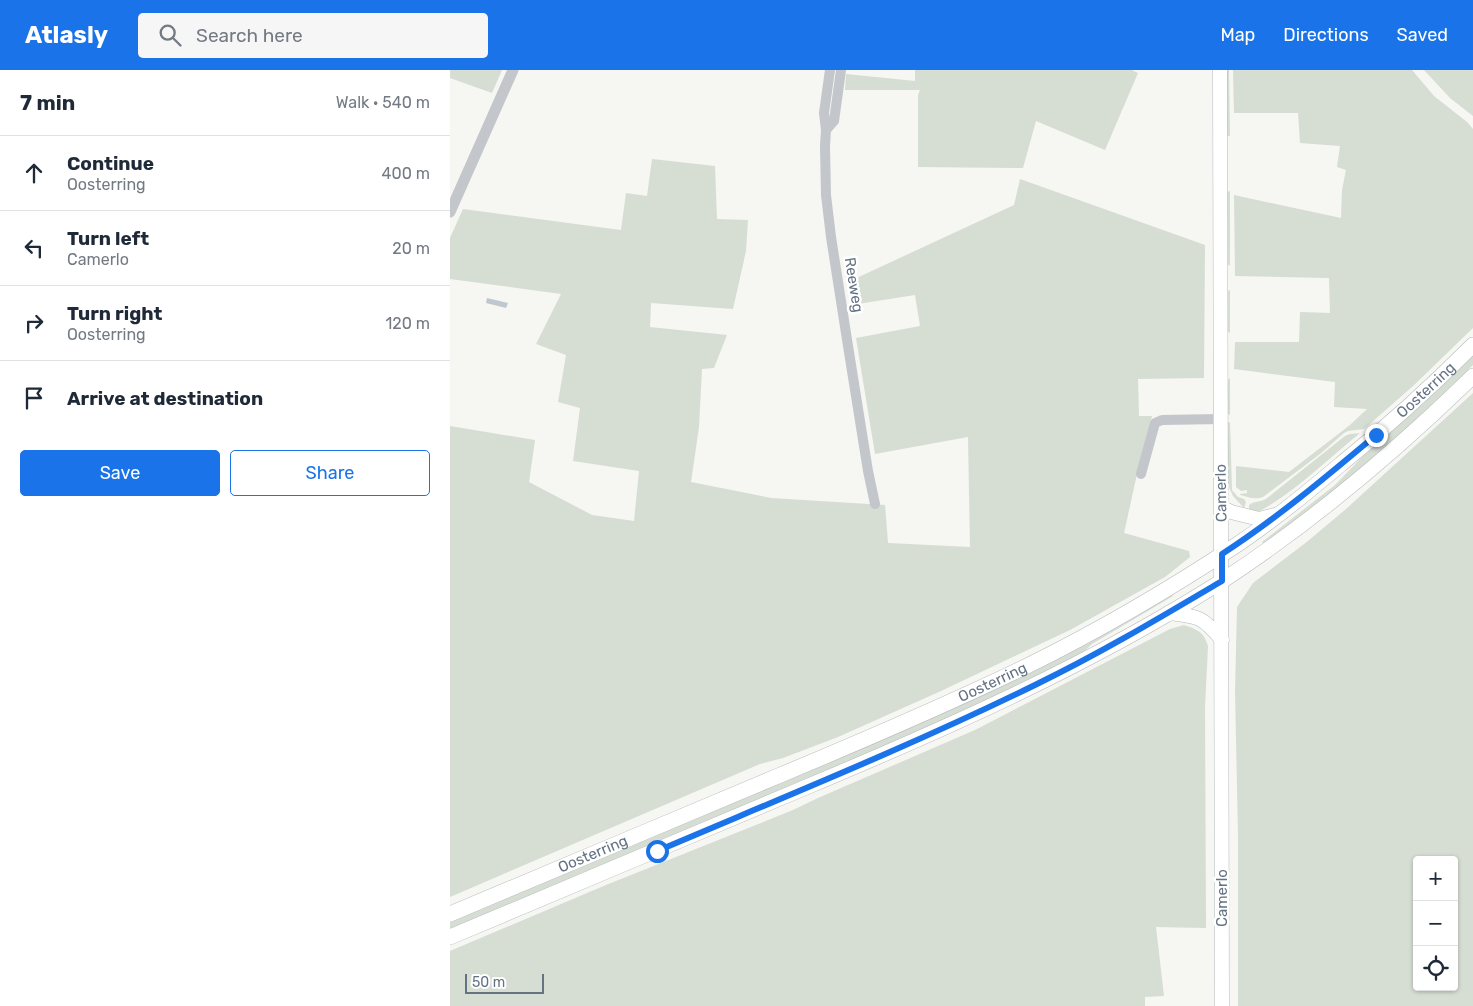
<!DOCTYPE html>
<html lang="en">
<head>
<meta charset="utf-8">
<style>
  body { margin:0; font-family:Rubik,sans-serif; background:#f6f6f7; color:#1f2937 }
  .controls { position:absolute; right:15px; bottom:15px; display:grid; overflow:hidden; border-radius:5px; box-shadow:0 1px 4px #0004 }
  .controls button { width:45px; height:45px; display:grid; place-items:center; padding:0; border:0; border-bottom:1px solid #e0e1e3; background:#fff; color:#1f2937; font:25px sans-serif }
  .scale { position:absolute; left:15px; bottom:12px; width:79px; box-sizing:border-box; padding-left:5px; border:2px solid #647384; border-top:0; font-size:14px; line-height:18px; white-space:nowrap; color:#647384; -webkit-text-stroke:4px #fff; paint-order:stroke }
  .stop { position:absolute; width:15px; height:15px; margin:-11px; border:4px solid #1a73e8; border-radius:50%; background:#fff }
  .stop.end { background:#1a73e8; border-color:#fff; box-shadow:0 1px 5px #0008 }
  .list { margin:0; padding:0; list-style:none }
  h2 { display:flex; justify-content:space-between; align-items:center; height:65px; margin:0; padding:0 20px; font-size:21px }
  h2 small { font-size:16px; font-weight:400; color:#747a83 }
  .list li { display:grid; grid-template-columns:32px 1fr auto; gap:15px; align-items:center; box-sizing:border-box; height:75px; padding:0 20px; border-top:1px solid #e0e1e3 }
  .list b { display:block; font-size:19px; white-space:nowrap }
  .list p { margin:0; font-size:16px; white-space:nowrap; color:#747a83 }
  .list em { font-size:16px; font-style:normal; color:#747a83 }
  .actions { display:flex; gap:10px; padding:15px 20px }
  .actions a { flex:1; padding:11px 0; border:1px solid #1a73e8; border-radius:5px; text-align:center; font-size:18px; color:#1a73e8 }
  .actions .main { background:#1a73e8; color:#fff }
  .icon { flex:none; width:28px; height:28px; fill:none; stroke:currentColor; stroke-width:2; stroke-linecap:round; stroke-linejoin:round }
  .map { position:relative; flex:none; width:1023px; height:936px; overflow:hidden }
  header { display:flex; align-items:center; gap:30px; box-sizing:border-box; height:70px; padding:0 25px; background:#1a73e8; color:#fff }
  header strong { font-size:24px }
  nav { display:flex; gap:28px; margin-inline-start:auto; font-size:18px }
  .search { width:350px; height:45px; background:#f6f6f7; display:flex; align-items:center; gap:12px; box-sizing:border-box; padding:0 18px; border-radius:5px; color:#747a83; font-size:19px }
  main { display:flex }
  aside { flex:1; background:#fff }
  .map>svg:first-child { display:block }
  .green { fill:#d6ddd3; fill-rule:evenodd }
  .water { fill:#bec8ce }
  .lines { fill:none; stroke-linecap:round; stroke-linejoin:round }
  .secondary-casing { stroke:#b5babf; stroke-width:15 }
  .primary-casing { stroke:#b6babe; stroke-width:16 }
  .minor { stroke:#c3c6ca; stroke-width:10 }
  .tertiary { stroke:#c3c6ca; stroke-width:11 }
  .secondary { stroke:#fff; stroke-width:14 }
  .primary { stroke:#fff; stroke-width:15 }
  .route { stroke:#1a73e8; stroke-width:6 }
  .labels { text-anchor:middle; stroke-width:5; stroke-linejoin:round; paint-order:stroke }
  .street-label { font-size:15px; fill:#647384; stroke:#fff }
</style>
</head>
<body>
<header>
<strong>Atlasly</strong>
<div class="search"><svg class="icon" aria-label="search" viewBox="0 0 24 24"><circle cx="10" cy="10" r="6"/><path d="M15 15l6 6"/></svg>Search here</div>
<nav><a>Map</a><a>Directions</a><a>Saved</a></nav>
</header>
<main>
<aside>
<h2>7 min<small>Walk · 540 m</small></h2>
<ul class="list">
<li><svg class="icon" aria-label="ahead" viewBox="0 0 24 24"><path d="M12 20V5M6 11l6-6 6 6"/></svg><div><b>Continue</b><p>Oosterring</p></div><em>400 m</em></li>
<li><svg class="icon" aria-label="left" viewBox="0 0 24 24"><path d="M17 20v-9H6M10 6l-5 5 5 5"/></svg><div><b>Turn left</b><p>Camerlo</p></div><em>20 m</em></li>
<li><svg class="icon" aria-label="right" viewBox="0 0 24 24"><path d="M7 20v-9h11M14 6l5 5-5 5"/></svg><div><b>Turn right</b><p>Oosterring</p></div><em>120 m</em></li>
<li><svg class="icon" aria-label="arrive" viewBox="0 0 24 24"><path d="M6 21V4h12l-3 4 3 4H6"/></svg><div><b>Arrive at destination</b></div></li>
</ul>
<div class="actions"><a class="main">Save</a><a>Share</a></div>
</aside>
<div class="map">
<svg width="1023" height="936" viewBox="0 0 1023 936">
  <rect width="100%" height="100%" fill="#f6f6f2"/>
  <path class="green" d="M0,0H52L42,23L0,8Z
    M465,0H682L688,3L655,80L586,51L573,98L468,97V25L470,20H395L396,4L465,11Z
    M774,0H779L780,66H777Z
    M783,0H962L984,26L1017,52L1023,59V258L963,316L914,359L898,361L894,363L870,384L813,427C805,430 798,427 790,425V424L797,423V420L791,421L786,417V396L839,402L900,355L917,339L884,337L885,312L784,299L785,272H849L850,242L880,243L879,208L785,206L784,125L891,148L892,120L896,100L887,97L890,76L850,73L848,43H784Z
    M974,0H1023V46L1000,28Z
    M202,89L265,96L267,149L298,150L296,181L283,239L201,233L200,257L277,265L264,298L252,299L249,357L241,412L321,428L435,435L438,473L520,477L518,367L425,384L406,268L470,256L465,225L401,235L398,212L564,135L570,109L755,175L754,308L688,309L689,346H702L689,395L674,463L739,481L740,487L715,507L620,560L491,621L388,667L333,688L310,694L0,827V356L85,370L79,412L142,445L184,451L189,401L123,391L130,338L108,332L116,285L86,274L111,224L0,209V168L13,139L171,160L176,123L197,126Z
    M780,121V196L776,193L777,122Z
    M780,220V263L777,261L775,222Z
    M1023,285V295C986,330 949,366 910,399C879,425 846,450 814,474L812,472L885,415L913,386L987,320Z
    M780,308V345L776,343V312Z
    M1023,323V936H788V766L785,622L787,537L803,513L858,471L896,439ZM967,790H1004V917H967Z
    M780,352L782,420L788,427L794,429L796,432L794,438L783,426L779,417L778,409L777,353Z
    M910,363C878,389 844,423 808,442L799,439V435C804,431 810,432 816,429L895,366L900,364Z
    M721,523L723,526L642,574L628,587L505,647L0,860V850L255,743Z
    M734,555C748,560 754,562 758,576L755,637L756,858L706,857L714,926L695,927V936H0V881L156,815L343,740L368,728L525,660L720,559Z"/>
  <path class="water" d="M37,228L58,233L56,238L36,233Z"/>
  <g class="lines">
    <g class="secondary-casing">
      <path id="secondary" d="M770,0L772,936
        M771,437L781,442L809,449L829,444
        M719,543C749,547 752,546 772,570"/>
    </g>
    <g class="primary-casing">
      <g id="primary">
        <path id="s1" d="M0,844C109,798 219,752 328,706C412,671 496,635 577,596C650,560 720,519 788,474C824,450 858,422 891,394C937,357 981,317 1023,275"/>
        <path d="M0,867C118,817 236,768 354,718C497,658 640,595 772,511C862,452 946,381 1023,306"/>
      </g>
    </g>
    <path class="minor" d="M380,0L374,43L376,60L375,76L376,125L381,167L398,276L418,401L425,434
      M376,60L384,51L391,0
      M691,404L705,353L712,350L771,349"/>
    <path class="tertiary" d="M0,142L63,0"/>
    <use href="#secondary" class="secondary"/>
    <use href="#primary" class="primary"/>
  </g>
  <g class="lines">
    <path class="route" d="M207,781C334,727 463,675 587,614C651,583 711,547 772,511V484C826,449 876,407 926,365"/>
  </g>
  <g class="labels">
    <g class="street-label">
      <text transform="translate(404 215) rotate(81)" y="5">Reeweg</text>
      <text dy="5" stroke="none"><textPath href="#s1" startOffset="1115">Oosterring</textPath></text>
      <text transform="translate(771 423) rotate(-91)" y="5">Camerlo</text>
      <text dy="5" stroke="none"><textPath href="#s1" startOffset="590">Oosterring</textPath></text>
      <text dy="5" stroke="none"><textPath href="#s1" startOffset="155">Oosterring</textPath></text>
      <text transform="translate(772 828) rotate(-90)" y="5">Camerlo</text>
    </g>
  </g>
</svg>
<div class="controls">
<button>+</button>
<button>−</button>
<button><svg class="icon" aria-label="locate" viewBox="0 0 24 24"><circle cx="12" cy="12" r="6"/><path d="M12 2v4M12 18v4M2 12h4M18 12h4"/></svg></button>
</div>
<div class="scale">50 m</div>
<div class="stop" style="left:207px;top:781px"></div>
<div class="stop end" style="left:926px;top:365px"></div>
</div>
</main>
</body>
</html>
